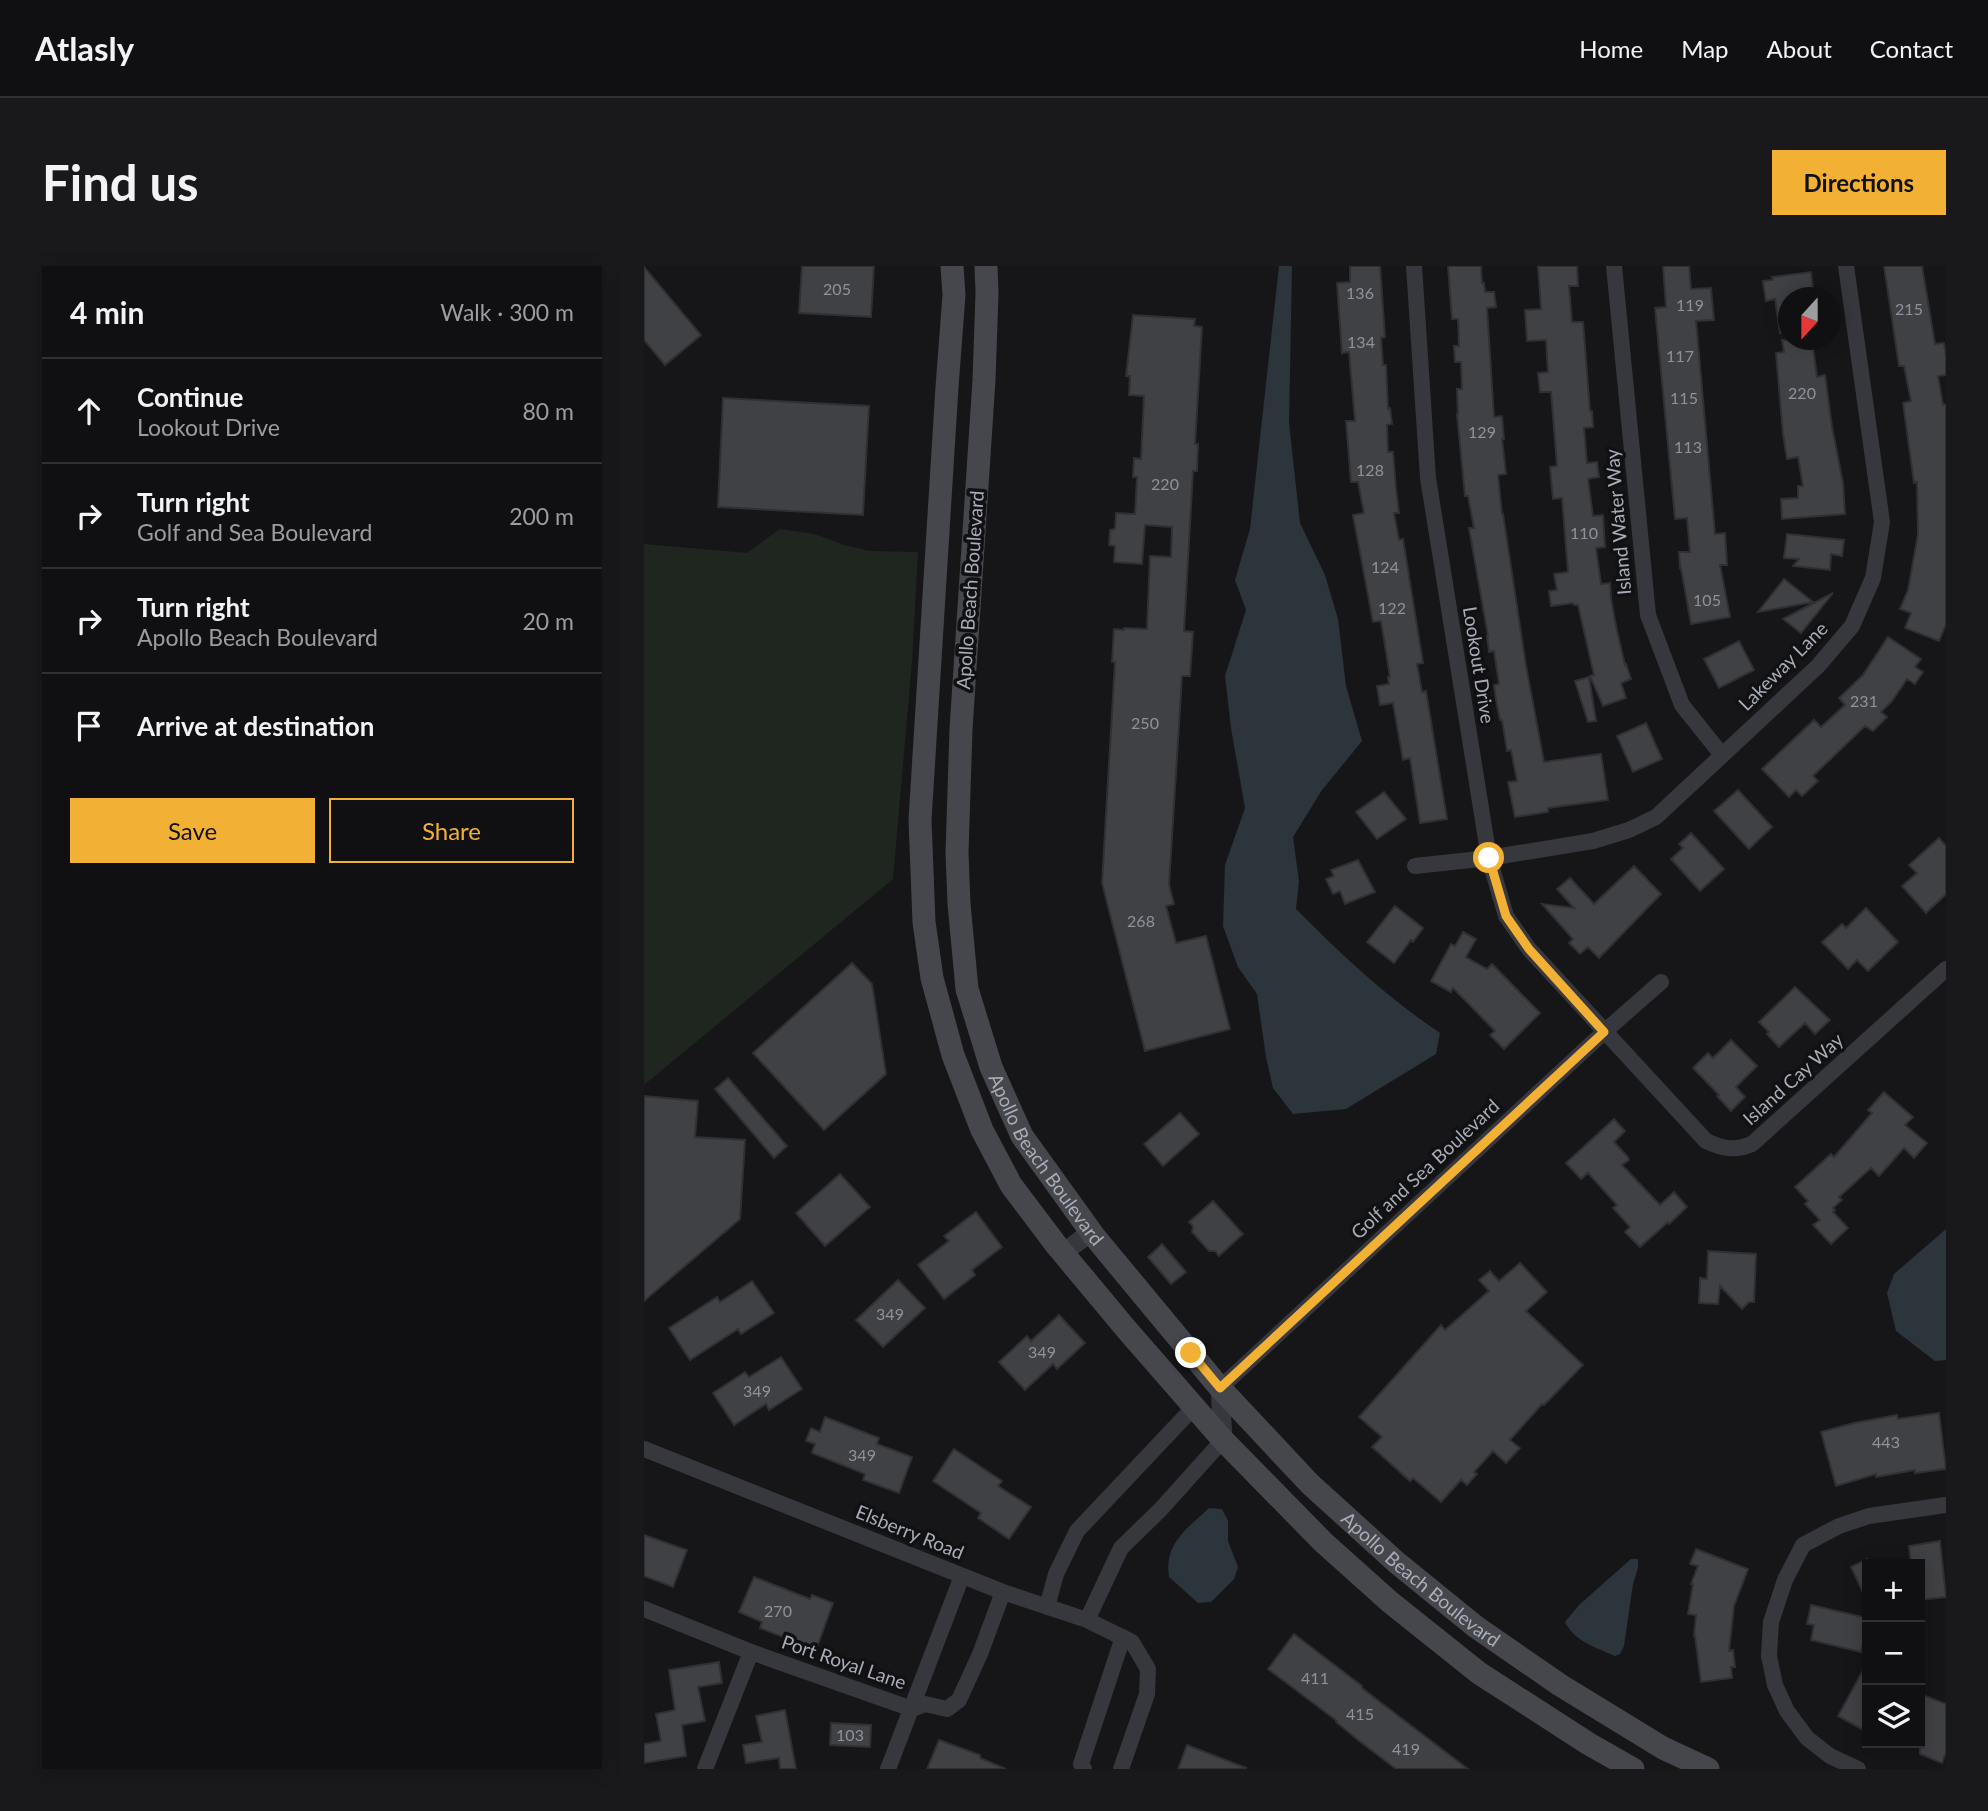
<!DOCTYPE html>
<html lang="en">
<head>
<meta charset="utf-8">
<style>
  body { margin:0; font-family:Lato,sans-serif; background:#19191b; color:#f1f3f6 }
  .controls { position:absolute; right:21px; bottom:21px; display:grid; overflow:hidden; border-radius:0px; box-shadow:0 4px 18px #0003 }
  .controls button { width:63px; height:63px; display:grid; place-items:center; padding:0; border:0; border-bottom:2px solid #303032; background:#101012; color:#f1f3f6; font:35px sans-serif }
  .compass { position:absolute; left:1134px; top:21px; width:63px; height:63px; border-radius:50%; background:#101012; box-shadow:0 4px 18px #0003; rotate:201deg }
  .stop { position:absolute; width:21px; height:21px; margin:-16px; border:5px solid #f2b134; border-radius:50%; background:#fff }
  .stop.end { background:#f2b134; border-color:#fff; box-shadow:0 2px 7px #0008 }
  .list { margin:0; padding:0; list-style:none }
  h2 { display:flex; justify-content:space-between; align-items:center; height:91px; margin:0; padding:0 28px; font-size:30px }
  h2 small { font-size:23px; font-weight:400; color:#9c9d9f }
  .list li { display:grid; grid-template-columns:46px 1fr auto; gap:21px; align-items:center; box-sizing:border-box; height:105px; padding:0 28px; border-top:2px solid #303032 }
  .list b { display:block; font-size:26px; white-space:nowrap }
  .list p { margin:0; font-size:23px; white-space:nowrap; color:#9c9d9f }
  .list em { font-size:23px; font-style:normal; color:#9c9d9f }
  .actions { display:flex; gap:14px; padding:21px 28px }
  .actions a { flex:1; padding:16px 0; border:2px solid #f2b134; border-radius:0px; text-align:center; font-size:24px; color:#f2b134 }
  .actions .main { background:#f2b134; color:#111 }
  .icon { flex:none; width:38px; height:38px; fill:none; stroke:currentColor; stroke-width:2; stroke-linecap:round; stroke-linejoin:round }
  .map { position:relative; flex:none; width:1302px; height:1503px; overflow:hidden; border-radius:0px }
  header { display:flex; align-items:center; gap:42px; box-sizing:border-box; height:98px; padding:0 35px; background:#101012; border-bottom:2px solid #303032 }
  header strong { font-size:33px }
  nav { display:flex; gap:38px; margin-inline-start:auto; font-size:24px }
  .intro { display:flex; align-items:center; justify-content:space-between; box-sizing:border-box; height:168px; padding:0 42px }
  h1 { margin:0; font-size:49px }
  .button { padding:18px 32px; border-radius:0px; background:#f2b134; color:#111; font-size:24px; font-weight:700 }
  main { display:flex; gap:42px; padding:0 42px }
  aside { flex:1; background:#101012; border-radius:0px; box-shadow:0 4px 18px #0003 }
  .map>svg:first-child { display:block }
  .green { fill:#1e261f }
  .water { fill:#2c353c }
  .building { fill:#404145; stroke:#303034; stroke-width:2 }
  .lines { fill:none; stroke-linecap:round; stroke-linejoin:round }
  .minor { stroke:#37383d; stroke-width:16 }
  .tertiary { stroke:#37383d; stroke-width:19 }
  .secondary { stroke:#45474d; stroke-width:23 }
  .route { stroke:#f2b134; stroke-width:9 }
  .labels { text-anchor:middle; stroke-width:7; stroke-linejoin:round; paint-order:stroke }
  .number-label { font-size:16px; fill:#8e929b }
  .street-label { font-size:19px; fill:#a8adb8; stroke:#111113 }
</style>
</head>
<body>
<header>
<strong>Atlasly</strong>
<nav><a>Home</a><a>Map</a><a>About</a><a>Contact</a></nav>
</header>
<div class="intro"><h1>Find us</h1><a class="button">Directions</a></div>
<main>
<aside>
<h2>4 min<small>Walk · 300 m</small></h2>
<ul class="list">
<li><svg class="icon" aria-label="ahead" viewBox="0 0 24 24"><path d="M12 20V5M6 11l6-6 6 6"/></svg><div><b>Continue</b><p>Lookout Drive</p></div><em>80 m</em></li>
<li><svg class="icon" aria-label="right" viewBox="0 0 24 24"><path d="M7 20v-9h11M14 6l5 5-5 5"/></svg><div><b>Turn right</b><p>Golf and Sea Boulevard</p></div><em>200 m</em></li>
<li><svg class="icon" aria-label="right" viewBox="0 0 24 24"><path d="M7 20v-9h11M14 6l5 5-5 5"/></svg><div><b>Turn right</b><p>Apollo Beach Boulevard</p></div><em>20 m</em></li>
<li><svg class="icon" aria-label="arrive" viewBox="0 0 24 24"><path d="M6 21V4h12l-3 4 3 4H6"/></svg><div><b>Arrive at destination</b></div></li>
</ul>
<div class="actions"><a class="main">Save</a><a>Share</a></div>
</aside>
<div class="map">
<svg width="1302" height="1503" viewBox="0 0 1302 1503">
  <rect width="100%" height="100%" fill="#161618"/>
  <path class="green" d="M136,263L171,268L200,279L227,285L274,286L268,396L249,613L0,819V278L103,287Z"/>
  <path class="water" d="M635,0H648L645,157L656,257L681,309L694,353L702,420L718,475L678,524L649,571L655,615L652,643C698,689 742,731 796,767L792,788L702,843L649,848L629,822L622,791L613,728L594,701L579,660L581,599L601,542L587,462L581,410L602,344L591,314L606,263Z
    M1302,963V1094L1291,1095L1252,1065L1243,1027L1250,1008Z
    M565,1242L578,1243L584,1255V1275L594,1301L590,1313L567,1336L554,1337L525,1311C520,1277 543,1263 565,1242Z
    M987,1293H994V1302L989,1318L980,1380L976,1388L971,1390C953,1382 930,1375 921,1356L935,1339Z"/>
  <path class="building" d="M158,0H230L227,51L155,47Z
    M706,0H736L741,71L737,72L739,99H742L744,143L746,142L748,158L743,159L744,186H749L752,223L755,247H750L755,274L759,273L779,397L773,398L778,426L782,425L803,553L776,557L766,492L759,494L749,437L736,439L733,420L745,418L744,411H746L737,355L729,356L709,249L720,247L714,216H707L702,155H711L705,86L698,87L693,17L706,16Z
    M804,0H837L838,17H840L841,26H850L852,41L843,42L850,151L858,150L860,173H858L862,208L854,209L858,248H859L882,400L900,496L957,488L964,534L904,542V546L871,551L864,516L873,515L867,484L863,485L858,454H856L852,434L850,419L855,418L850,385L845,386L843,370H844L825,262H830L824,230H821L813,148H814L813,123H818L817,96H811L810,80H815L814,53H808Z
    M894,0H933L934,20H925L928,56H939L946,145H948L949,161L940,162L943,197L953,196L955,211L944,213L949,250L959,249L961,281L952,282L957,318L966,317L967,333L973,365L981,399L982,398L987,413L977,417L982,432L959,440L946,410L950,409L934,339H930L929,337L907,340L905,325L913,324L910,308L924,306L918,232L909,233L906,201L913,200L907,126H896L894,107L904,106L902,74L883,75L881,44L897,43Z
    M1019,0H1045L1047,23L1067,22L1070,54L1052,55L1071,268L1081,267L1083,299H1076L1086,351L1047,358L1037,302H1036L1035,286H1046L1043,252L1031,253L1011,42L1022,41Z
    M1240,0H1278L1291,78L1300,77L1302,90V109L1294,110L1299,139L1302,138V358L1295,375L1261,362L1267,347L1256,343L1264,324L1274,268L1273,216L1270,217L1259,137L1267,135L1260,100H1255Z
    M0,1L57,69L21,99L0,74Z
    M1167,6L1170,32H1144V66L1136,67L1131,33L1122,35L1119,15L1129,14L1128,11Z
    M489,49L551,53L550,60L558,61L551,178H554L553,205H549L540,365L549,366L546,410H538L525,619L530,638L522,640L532,677L562,670L586,763L501,785L458,617L471,396H468L470,363L480,364V362L503,363L506,290L527,291L528,261L501,259L498,298L470,296L471,280L465,279L466,264L471,263L472,247L491,248L493,211H489L490,192L497,193L500,130L485,129L486,110H482Z
    M1138,74H1168L1173,111L1181,109L1188,161L1199,217L1201,248L1138,253L1137,233L1154,232V220H1159L1154,191L1143,193L1139,168L1132,87L1140,86Z
    M79,132L225,140L219,249L74,241Z
    M1143,268L1200,274L1198,290L1187,288L1186,304L1149,300L1155,293L1140,292Z
    M1140,313L1169,336L1114,346Z
    M1189,327L1157,367L1139,353Z
    M1244,371L1277,393L1271,401L1279,406L1271,418L1263,413L1248,435L1237,446L1243,451L1229,465L1221,460L1169,510L1174,515L1158,530L1152,524L1145,531L1118,503L1170,454L1177,461L1201,439L1195,432L1219,409Z
    M1095,375L1110,404L1075,422L1060,393Z
    M945,411L952,455L944,456L931,415Z
    M1002,457L1018,493L989,506L973,470Z
    M1094,524L1128,561L1105,583L1070,545Z
    M740,526L762,553L733,573L712,546Z
    M1047,567L1080,603L1056,625L1027,593L1039,582L1035,578Z
    M1295,572L1302,580V628L1282,647L1258,620L1273,607L1265,599Z
    M714,594L731,626L701,638L696,625L689,628L682,613L690,610L687,604Z
    M990,600L1017,628L955,692L944,681L936,688L925,677L929,673L898,638L930,642L913,623L926,612L950,638Z
    M751,640L779,662L769,676L767,674L750,697L723,676Z
    M1222,642L1254,676L1224,705L1213,694L1204,703L1178,676L1198,658L1202,662Z
    M819,666L832,673L822,691L843,703L848,698L896,747L860,783L846,769L851,765L809,722L807,726L787,715L807,678L811,680Z
    M208,697L228,718L242,808L180,864L109,787Z
    M1151,721L1186,754L1171,768L1161,757L1135,781L1123,768L1125,766L1115,756Z
    M1087,774L1113,800L1092,821L1101,831L1087,845L1073,830L1075,829L1049,802L1064,787L1069,792Z
    M84,812L143,880L130,892L71,823Z
    M1240,826L1269,851L1261,859L1283,877L1270,892L1260,882L1235,910L1227,902L1195,931L1198,934L1189,942L1191,944L1189,946L1204,962L1187,978L1169,959L1176,954L1161,938L1164,935L1151,921L1187,888L1190,891L1228,847L1224,844Z
    M0,830L54,835L51,871L101,874L96,953L0,1035Z
    M536,847L555,868L519,900L500,878Z
    M970,853L981,865L970,876L984,891L985,894L978,899L1016,939L1030,926L1043,941L1025,958L1024,956L996,981L981,966L986,961L969,942L973,939L944,907L937,913L922,897Z
    M196,908L226,941L181,980L152,947Z
    M569,935L599,968L575,990L571,985H565L548,966L549,960L545,956Z
    M332,946L358,981L328,1004L331,1009L300,1033L274,999L305,975L300,970Z
    M518,978L542,1006L527,1018L504,991Z
    M1064,985L1112,988L1110,1036H1105L1098,1043L1076,1020L1074,1038L1055,1037L1056,1012L1063,1013Z
    M876,997L903,1026L882,1045L939,1099L900,1139L898,1138L866,1174L876,1182L862,1197L849,1185L830,1206L833,1208L823,1219L817,1214L797,1236L769,1212L766,1215L728,1181L738,1171L715,1151L797,1059L801,1064L845,1025L835,1014L846,1005L855,1015Z
    M254,1014L281,1042L239,1081L212,1054Z
    M108,1015L130,1047L97,1068L94,1063L46,1094L25,1062L73,1031L76,1036Z
    M415,1049L441,1077L413,1103L409,1098L381,1124L355,1096L383,1070L387,1075Z
    M137,1091L158,1123L125,1144L122,1138L90,1159L69,1127L101,1106L105,1111Z
    M1295,1147L1302,1203L1271,1207V1204L1232,1211V1208L1192,1220L1177,1166L1210,1157L1253,1149L1254,1153Z
    M181,1151L235,1172L233,1178L268,1191L255,1227L219,1214L221,1208L168,1187L171,1178L162,1175L167,1162L176,1166Z
    M310,1183L358,1215L354,1220L387,1241L365,1273L334,1252L337,1247L289,1215Z
    M0,1269L43,1284L29,1321L0,1310Z
    M1296,1275L1302,1331L1276,1334V1298H1267L1265,1280Z
    M1052,1283L1104,1303L1090,1340L1085,1385L1089,1384L1091,1401H1087L1088,1412L1057,1416L1051,1370H1050L1052,1349L1044,1348L1049,1318H1047L1054,1300L1046,1298Z
    M1223,1293V1335L1207,1301Z
    M110,1311L166,1333L168,1329L189,1337L172,1384L116,1362L118,1356L95,1346Z
    M1167,1339L1223,1352V1362L1217,1386L1167,1374L1170,1359L1163,1358Z
    M650,1368L718,1420V1422L740,1439L824,1503H752L714,1474L692,1456L693,1455L624,1403Z
    M75,1396L78,1417L54,1421L61,1455L38,1459L42,1490L0,1497V1478L17,1475L12,1448L31,1444L25,1404Z
    M1223,1397V1466L1194,1450Z
    M1276,1428L1302,1438V1486L1298,1497L1276,1488Z
    M141,1444L152,1503H136L135,1492L102,1497L99,1479L118,1476L112,1450Z
    M187,1457L227,1459L226,1481L186,1479Z
    M295,1474L336,1489V1492L362,1503H283Z
    M543,1479L602,1502L601,1503H534Z"/>
  <g class="lines">
    <path class="minor" d="M770,0L784,212L845,592L862,650L885,683L1062,875C1079,883 1091,885 1108,878L1302,703
      M970,0L1004,349L1038,439L1078,489
      M771,600L845,592L949,575L985,564L1012,551L1174,400L1208,360L1229,312L1238,256L1202,0
      M576,1122L960,766L1017,716
      M0,1183L359,1326L443,1354L488,1376L504,1403L503,1428L477,1503
      M403,1341L412,1308L433,1265L550,1141
      M0,1343L107,1386L268,1443L281,1438L303,1443L315,1434L336,1388L359,1326
      M443,1354L477,1282L517,1243L579,1174
      M61,1503L107,1386
      M244,1503L318,1310
      M440,1503L437,1498L479,1371
      M1214,1503L1186,1490L1163,1472L1143,1445L1131,1419L1125,1390L1127,1356L1141,1314L1159,1279L1195,1260L1225,1250L1302,1239"/>
    <path class="tertiary" d="M419,987L447,966
      M576,1122L579,1174"/>
    <g class="secondary">
      <path d="M308,0L310,29L303,121L276,554L280,656L288,712L309,789L338,864L367,919L413,980L483,1064L579,1174L679,1276L746,1336L835,1407L945,1478L989,1503"/>
      <path id="s1" d="M342,0L343,27L340,114L317,463L313,587L315,638L323,723L347,801L378,870L450,970L576,1122L666,1218L752,1296L832,1361L916,1419L1019,1482L1064,1503"/>
    </g>
  </g>
  <g class="lines">
    <path class="route" d="M547,1087L576,1122L960,766L885,683L862,650L845,592"/>
  </g>
  <g class="labels">
    <g class="number-label">
      <text x="193" y="29">205</text>
      <text x="716" y="33">136</text>
      <text x="1046" y="45">119</text>
      <text x="1265" y="49">215</text>
      <text x="717" y="82">134</text>
      <text x="1036" y="96">117</text>
      <text x="1158" y="133">220</text>
      <text x="1040" y="138">115</text>
      <text x="838" y="172">129</text>
      <text x="1044" y="187">113</text>
      <text x="726" y="210">128</text>
      <text x="521" y="224">220</text>
      <text x="940" y="273">110</text>
      <text x="741" y="307">124</text>
      <text x="1063" y="340">105</text>
      <text x="748" y="348">122</text>
      <text x="1220" y="441">231</text>
      <text x="501" y="463">250</text>
      <text x="497" y="661">268</text>
      <text x="246" y="1054">349</text>
      <text x="398" y="1092">349</text>
      <text x="113" y="1131">349</text>
      <text x="1242" y="1182">443</text>
      <text x="218" y="1195">349</text>
      <text x="134" y="1351">270</text>
      <text x="671" y="1418">411</text>
      <text x="716" y="1454">415</text>
      <text x="206" y="1475">103</text>
      <text x="762" y="1489">419</text>
    </g>
    <g class="street-label">
      <text transform="translate(974 256) rotate(-95)" y="7">Island Water Way</text>
      <text transform="translate(326 324) rotate(-86)" y="7">Apollo Beach Boulevard</text>
      <text transform="translate(835 399) rotate(81)" y="7">Lookout Drive</text>
      <text transform="translate(1139 400) rotate(-45)" y="7">Lakeway Lane</text>
      <text transform="translate(1149 813) rotate(-42)" y="7">Island Cay Way</text>
      <text dy="7" stroke="none"><textPath href="#s1" startOffset="914">Apollo Beach Boulevard</textPath></text>
      <text transform="translate(781 903) rotate(-43)" y="7">Golf and Sea Boulevard</text>
      <text transform="translate(266 1266) rotate(22)" y="7">Elsberry Road</text>
      <text dy="7" stroke="none"><textPath href="#s1" startOffset="1480">Apollo Beach Boulevard</textPath></text>
      <text transform="translate(200 1396) rotate(19)" y="7">Port Royal Lane</text>
    </g>
  </g>
</svg>
<div class="controls">
<button>+</button>
<button>−</button>
<button><svg class="icon" aria-label="layers" viewBox="0 0 24 24"><path d="M12 4l9 5-9 5-9-5zM3 14l9 5 9-5"/></svg></button>
</div>
<svg class="compass" viewBox="-18 -18 36 36"><path d="M0-13l5 13h-10z" fill="#e53935"/><path d="M0 13l5-13h-10z" fill="#9c9d9f"/></svg>
<div class="stop" style="left:845px;top:592px"></div>
<div class="stop end" style="left:547px;top:1087px"></div>
</div>
</main>
</body>
</html>
